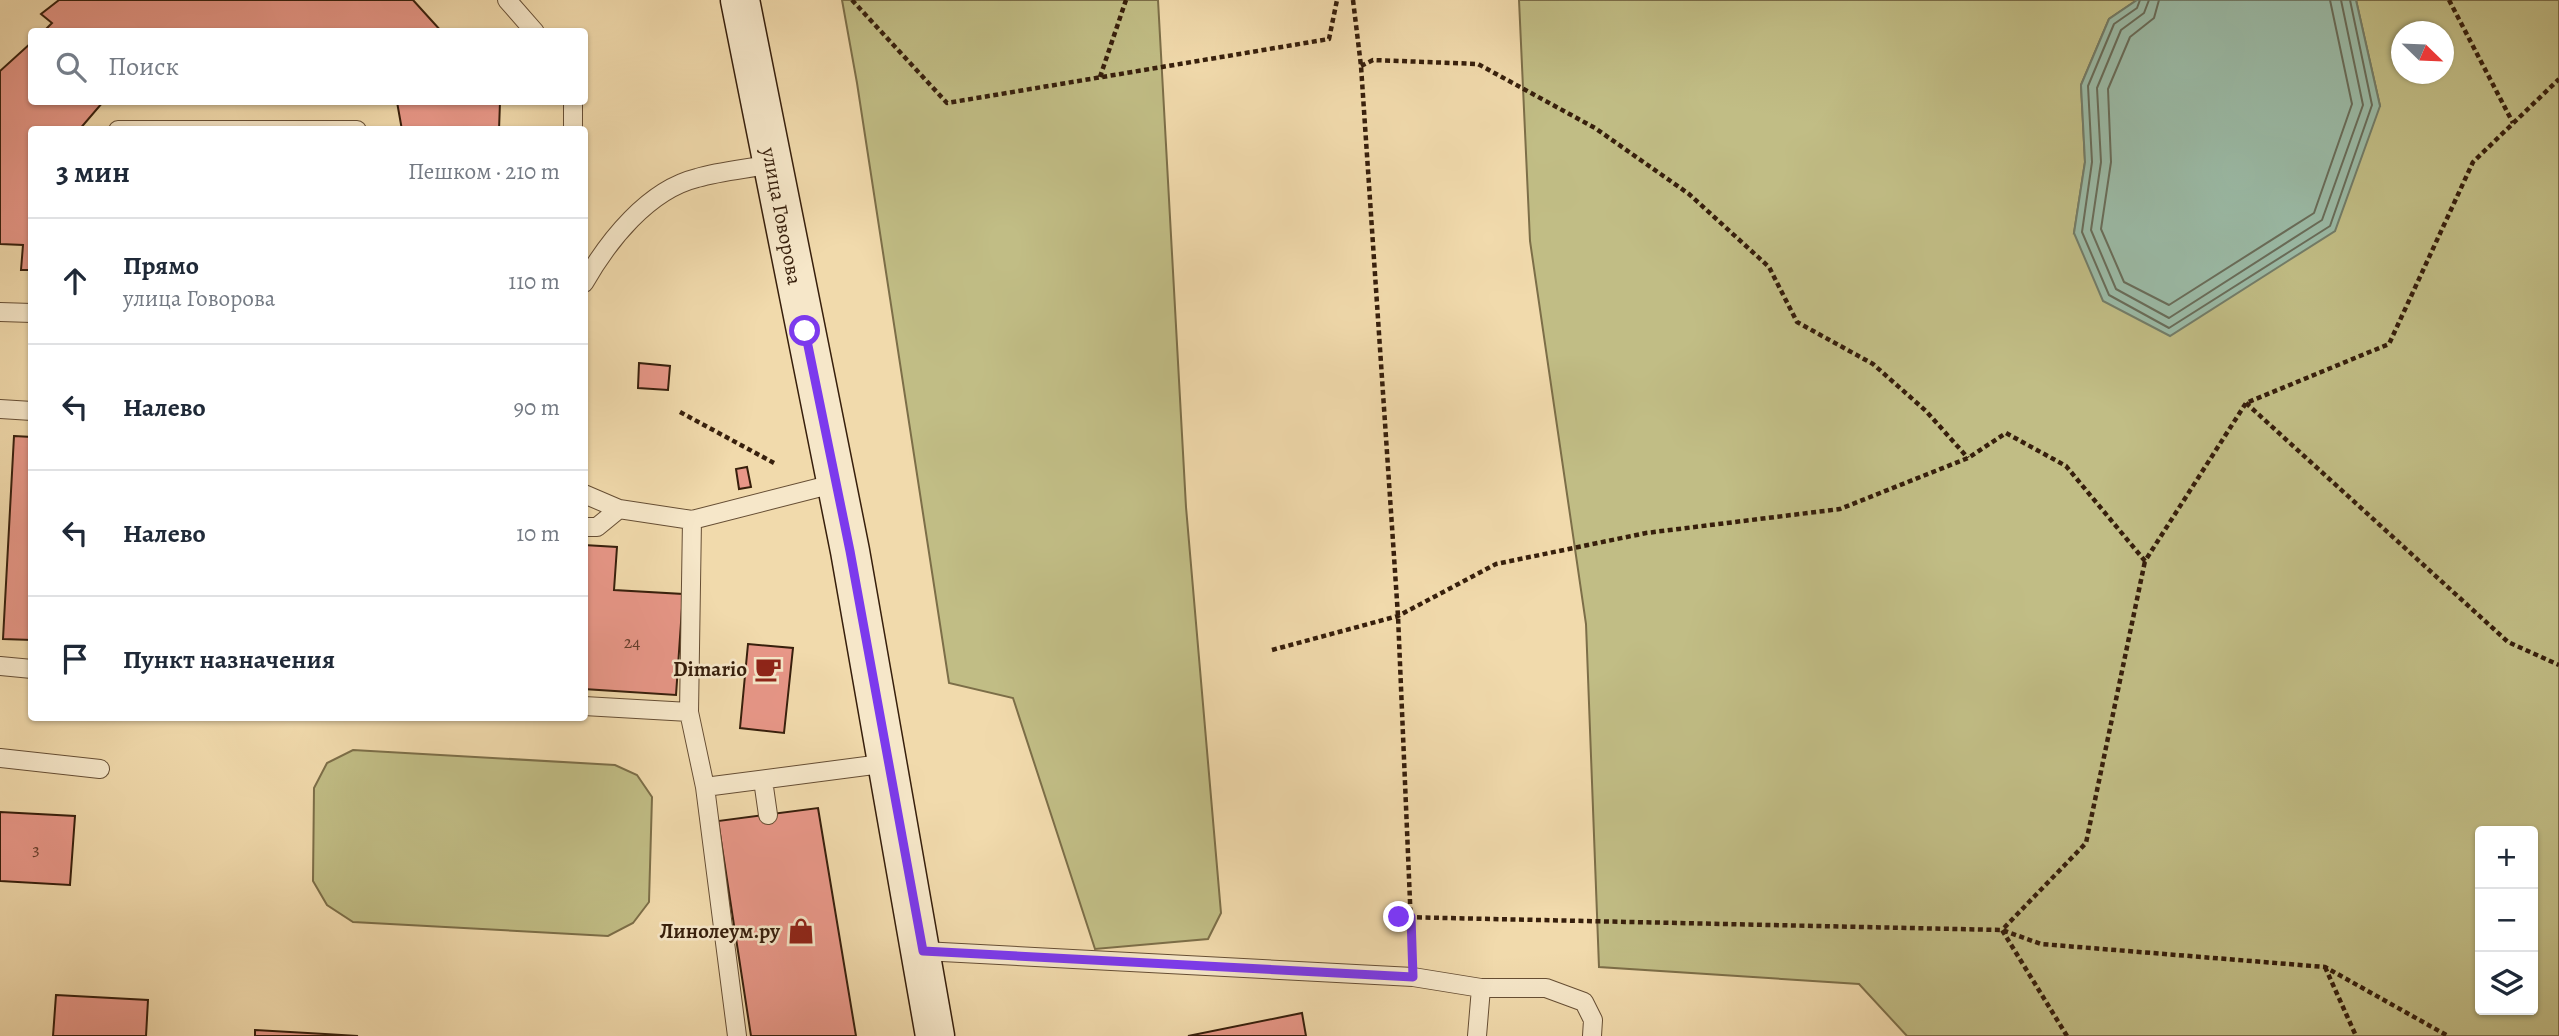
<!DOCTYPE html>
<html lang="ru">
<head>
<meta charset="utf-8">
<style>
  body { margin:0; font-family:Alegreya,serif; background:#f2f2f3; color:#1f2937 }
  .controls { position:absolute; right:21px; bottom:21px; display:grid; overflow:hidden; border-radius:7px; box-shadow:0 2px 5px #0004 }
  .controls button { width:63px; height:63px; display:grid; place-items:center; padding:0; border:0; border-bottom:2px solid #e0e1e3; background:#fff; color:#1f2937; font:35px sans-serif }
  .compass { position:absolute; left:2391px; top:21px; width:63px; height:63px; border-radius:50%; background:#fff; box-shadow:0 2px 5px #0004; rotate:113deg }
  .stop { position:absolute; width:21px; height:21px; margin:-16px; border:5px solid #7c3aed; border-radius:50%; background:#fff }
  .stop.end { background:#7c3aed; border-color:#fff; box-shadow:0 2px 7px #0008 }
  .list { margin:0; padding:0; list-style:none }
  h2 { display:flex; justify-content:space-between; align-items:center; height:91px; margin:0; padding:0 28px; font-size:30px }
  h2 small { font-size:23px; font-weight:400; color:#747a83 }
  .list li { display:grid; grid-template-columns:46px 1fr auto; gap:21px; align-items:center; box-sizing:border-box; height:126px; padding:0 28px; border-top:2px solid #e0e1e3 }
  .list b { display:block; font-size:26px; white-space:nowrap }
  .list p { margin:0; font-size:23px; white-space:nowrap; color:#747a83 }
  .list em { font-size:23px; font-style:normal; color:#747a83 }
  .icon { flex:none; width:38px; height:38px; fill:none; stroke:currentColor; stroke-width:2; stroke-linecap:round; stroke-linejoin:round }
  .map { position:relative; flex:none; width:2559px; height:1036px; overflow:hidden }
  .search { position:absolute; background:#fff; box-shadow:0 2px 5px #0004; left:28px; top:28px; width:560px; height:77px; display:flex; align-items:center; gap:18px; box-sizing:border-box; padding:0 24px; border-radius:7px; color:#747a83; font-size:26px }
  .panel { position:absolute; background:#fff; box-shadow:0 2px 5px #0004; left:28px; top:126px; width:560px; height:595px; border-radius:7px }
  .map>svg:first-child { display:block }
  .green { fill:#c1bd85; stroke:#7c6e48; stroke-width:2; fill-rule:evenodd }
  .water { fill:#9bbba7; stroke:#737d69; stroke-width:2 }
  .lines { fill:none; stroke-linecap:round; stroke-linejoin:round }
  .shore { stroke:#696d5a; stroke-width:2 }
  .building { fill:#e89788; stroke:#371f0c; stroke-width:2 }
  .service-casing { stroke:#664e34; stroke-width:20 }
  .secondary-casing { stroke:#371f0c; stroke-width:41 }
  .path { stroke:#371f0c; stroke-width:4.5; stroke-dasharray:5 3.5; stroke-linecap:butt }
  .service { stroke:#f6e7c9; stroke-width:18 }
  .secondary { stroke:#f6e7c9; stroke-width:38 }
  .route { stroke:#7c3aed; stroke-width:9 }
  .labels { text-anchor:middle; stroke-width:5; stroke-linejoin:round; paint-order:stroke }
  .number-label { font-size:18px; fill:#633d2b }
  .street-label { font-size:21px; fill:#371f0c; stroke:#f6e7c9 }
  .poi-label { font-size:21px; font-weight:bold; fill:#371f0c; stroke:#f6e7c9; text-anchor:end }
</style>
</head>
<body>
<div class="map">
<svg width="2559" height="1036" viewBox="0 0 2559 1036">
  <rect width="100%" height="100%" fill="#f1daac"/>
  <filter id="stains"><feTurbulence type="fractalNoise" baseFrequency=".00286" numOctaves="4"/><feColorMatrix values="0 0 0 0 .2 0 0 0 0 .09 0 0 0 0 .02 0 0 0 .5 -.17"/></filter>
  <radialGradient id="worn" r=".72"><stop offset=".6" stop-color="#630" stop-opacity="0"/><stop offset="1" stop-color="#630" stop-opacity=".3"/></radialGradient>
  <path class="green" d="M842,0H1158L1186,507L1221,913L1208,939L1095,949L1013,698L949,683L857,83Z
    M1519,0H2137L2109,19L2081,85L2085,162L2074,233L2380,106L2356,0H2559V1036H1907L1859,984L1599,967L1586,624L1530,241ZM2402,32H2444V74H2402ZM2480,831H2533V1010H2480Z
    M353,750L615,765L637,775L652,797L649,902L633,923L608,936L353,922L327,905L313,881L314,788L327,763Z"/>
  <path class="water" d="M2137,0H2356L2380,106L2335,231L2170,336L2103,301L2074,233L2085,162L2081,85L2109,19Z"/>
  <g class="lines">
    <path class="shore" d="M2140,0L2137,8L2114,24L2088,86L2092,162L2082,232L2109,295L2169,328L2330,226L2372,105L2350,0
      M2149,0L2144,13L2121,30L2097,88L2101,162L2091,230L2116,289L2169,318L2322,220L2363,105L2341,0
      M2159,0L2154,18L2130,37L2108,89L2111,162L2101,229L2124,282L2169,305L2314,213L2352,104L2330,0"/>
  </g>
  <path class="building" d="M59,0H413L442,32H43L52,23L41,14Z
    M32,42V102H103L79,130H32V270H21L23,245L0,244V71Z
    M397,102H500L499,130H402Z
    M639,363L670,366L668,390L638,388Z
    M14,436L32,437V640L3,639Z
    M747,467L751,487L739,489L736,469Z
    M584,545L617,547L614,590L683,594L676,695L584,689Z
    M748,644L793,648L784,733L740,728Z
    M818,808L856,1036H751L718,821Z
    M0,812L75,816L70,885L0,881Z
    M56,995L148,1000L146,1036H53Z
    M1302,1013L1306,1036H1188Z
    M255,1030L325,1034L358,1036H255Z"/>
  <g class="lines">
    <g class="service-casing">
      <path id="service" d="M507,0L535,32
        M118,130H357
        M573,130V102
        M584,283C608,241 648,190 697,178C721,171 747,169 772,164
        M0,312L32,313
        M0,409L32,411
        M584,494L619,509L692,520L837,483
        M692,520L689,712L705,787L737,1036
        M584,527H597L619,509
        M0,666L32,669
        M584,706L689,712
        M0,758L100,769
        M763,780L768,815
        M705,787L889,763
        M923,951L1413,977L1481,988
        M1477,1036L1481,988H1546L1584,1002L1593,1020L1592,1036"/>
    </g>
    <g class="secondary-casing">
      <path id="secondary" d="M740,0L850,551L935,1036"/>
    </g>
    <path class="path" d="M852,0L947,103L1329,39L1337,0
      M1353,0L1361,66L1398,616L1412,949
      M2449,0L2513,123
      M1361,66L1373,60L1478,64L1595,128L1689,194L1769,267L1797,322L1873,364L1926,411L1968,458
      M1100,77L1126,0
      M2246,403L2508,642L2559,665
      M680,412L774,463
      M1272,650L1398,616L1496,564L1646,533L1840,509L1968,458L2006,433L2066,466L2145,561L2246,403L2389,344L2473,162L2559,79
      M1400,917L2002,930L2041,944L2325,967L2448,1036
      M2325,967L2356,1036
      M2067,1036L2002,930L2086,843L2145,561"/>
    <use href="#service" class="service"/>
    <use href="#secondary" class="secondary"/>
  </g>
  <g class="lines">
    <path class="route" d="M805,331L850,551L923,951L1413,977L1411,917H1399"/>
  </g>
  <defs>
    <g id="cafe-bare" transform="scale(2.1)"><path d="M-5.5-4.5H6V0H3Q3 3.5 0 3.5H-2.5Q-5.5 3.5-5.5 0ZM3-3.2v2h1.7v-2ZM-6 4.5H4V6H-6Z" fill="#8f2418" stroke="#f6e7c9" stroke-width="2.5" paint-order="stroke"/></g>
    <g id="shop-bare" transform="scale(2.1)"><path d="M-5-2.5h2.3a2.7 3.5 0 0 1 5.4 0H5L5.5 6h-11ZM-1.5-2.5h3a1.5 2.3 0 0 0-3 0Z" fill="#8f2418" stroke="#f6e7c9" stroke-width="2.5" paint-order="stroke"/></g>
  </defs>
  <g fill-rule="evenodd">
    <use href="#cafe-bare" x="768" y="669"/>
    <use href="#shop-bare" x="801" y="931"/>
  </g>
  <g class="labels">
    <g class="number-label">
      <text x="632" y="648">24</text>
      <text x="36" y="855">3</text>
    </g>
    <g class="street-label">
      <text transform="translate(782 216) rotate(79)" y="7">улица Говорова</text>
    </g>
    <g class="poi-label">
      <text x="747" y="676">Dimario</text>
      <text x="780" y="938">Линолеум.ру</text>
    </g>
  </g>
  <rect width="100%" height="100%" filter="url(#stains)"/>
  <rect width="100%" height="100%" fill="url(#worn)"/>
</svg>
<div class="controls">
<button>+</button>
<button>−</button>
<button><svg class="icon" aria-label="layers" viewBox="0 0 24 24"><path d="M12 4l9 5-9 5-9-5zM3 14l9 5 9-5"/></svg></button>
</div>
<svg class="compass" viewBox="-18 -18 36 36"><path d="M0-13l5 13h-10z" fill="#e53935"/><path d="M0 13l5-13h-10z" fill="#747a83"/></svg>
<div class="stop" style="left:805px;top:331px"></div>
<div class="stop end" style="left:1399px;top:917px"></div>
<div class="search"><svg class="icon" aria-label="search" viewBox="0 0 24 24"><circle cx="10" cy="10" r="6"/><path d="M15 15l6 6"/></svg>Поиск</div>
<section class="panel">
<h2>3 мин<small>Пешком · 210 m</small></h2>
<ul class="list">
<li><svg class="icon" aria-label="ahead" viewBox="0 0 24 24"><path d="M12 20V5M6 11l6-6 6 6"/></svg><div><b>Прямо</b><p>улица Говорова</p></div><em>110 m</em></li>
<li><svg class="icon" aria-label="left" viewBox="0 0 24 24"><path d="M17 20v-9H6M10 6l-5 5 5 5"/></svg><div><b>Налево</b></div><em>90 m</em></li>
<li><svg class="icon" aria-label="left" viewBox="0 0 24 24"><path d="M17 20v-9H6M10 6l-5 5 5 5"/></svg><div><b>Налево</b></div><em>10 m</em></li>
<li><svg class="icon" aria-label="arrive" viewBox="0 0 24 24"><path d="M6 21V4h12l-3 4 3 4H6"/></svg><div><b>Пункт назначения</b></div></li>
</ul>
</section>
</div>
</body>
</html>
